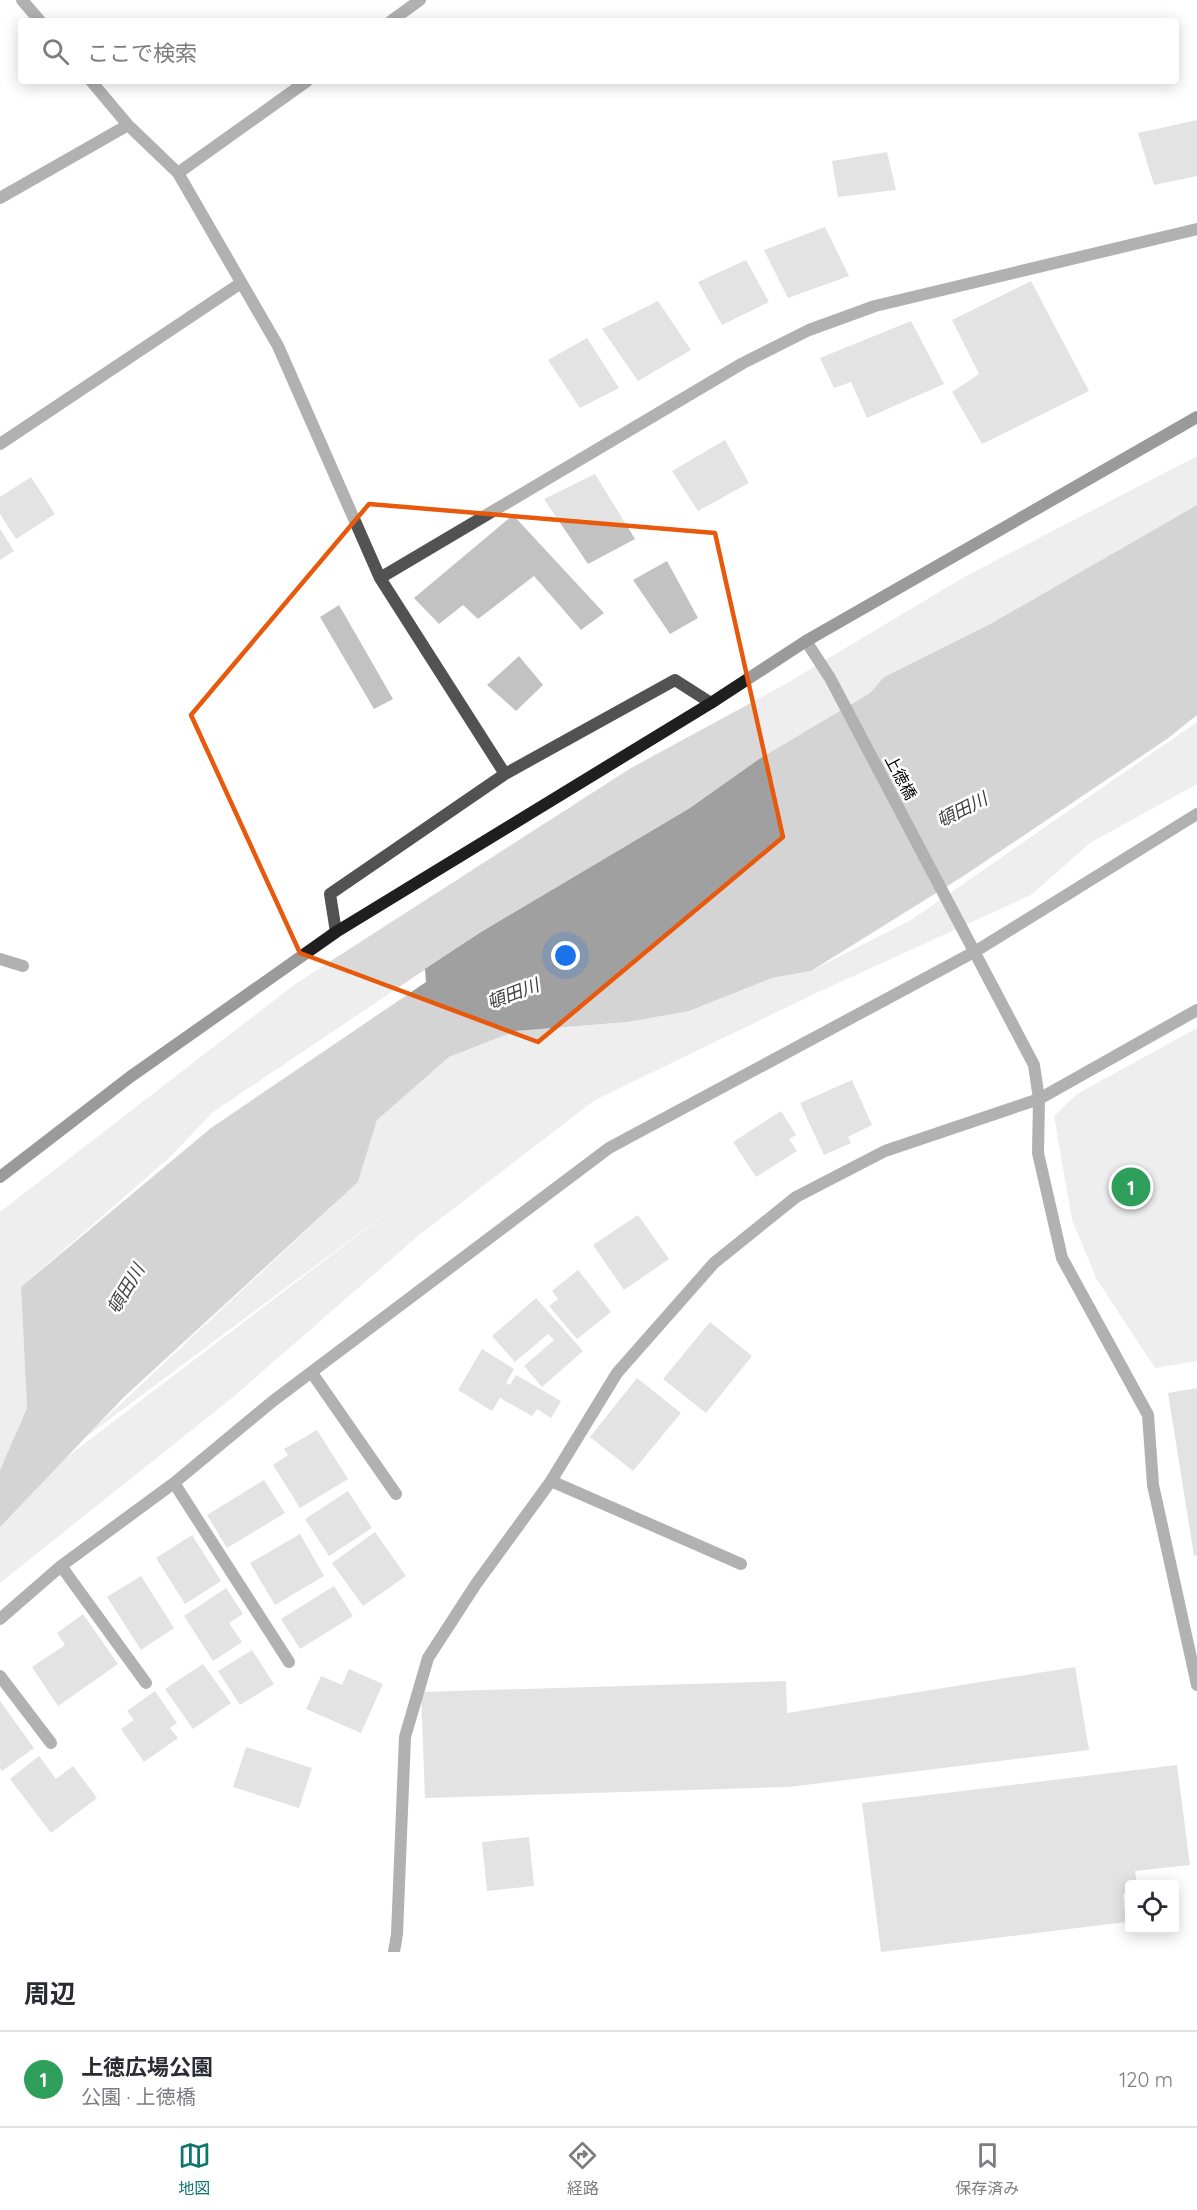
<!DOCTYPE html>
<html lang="ja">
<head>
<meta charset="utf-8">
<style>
  body { margin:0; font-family:Quicksand,"Noto Sans JP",sans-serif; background:#f7f7f7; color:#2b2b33 }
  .controls { position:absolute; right:18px; bottom:18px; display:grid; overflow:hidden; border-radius:6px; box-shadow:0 3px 15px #0003 }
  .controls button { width:54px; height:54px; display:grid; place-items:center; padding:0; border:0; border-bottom:2px solid #e1e1e2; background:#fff; color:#2b2b33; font:30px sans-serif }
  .you { position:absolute; left:566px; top:956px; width:21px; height:21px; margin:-15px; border:4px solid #fff; border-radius:50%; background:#1a73e8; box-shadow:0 0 0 9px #1a73e833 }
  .badge { display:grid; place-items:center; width:39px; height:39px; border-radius:50%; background:#0f766e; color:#fff; font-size:20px; font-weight:700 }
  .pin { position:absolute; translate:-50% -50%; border:3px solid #fff; box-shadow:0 2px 6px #0006 }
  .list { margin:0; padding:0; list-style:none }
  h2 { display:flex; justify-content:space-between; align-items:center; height:78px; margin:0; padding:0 24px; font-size:26px }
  h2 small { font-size:20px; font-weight:400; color:#7c7c81 }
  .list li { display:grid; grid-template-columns:39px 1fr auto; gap:18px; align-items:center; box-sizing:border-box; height:96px; padding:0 24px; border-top:2px solid #e1e1e2 }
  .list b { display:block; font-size:22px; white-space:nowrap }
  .list p { margin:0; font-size:20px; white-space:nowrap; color:#7c7c81 }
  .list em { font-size:20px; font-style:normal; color:#7c7c81 }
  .icon { flex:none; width:33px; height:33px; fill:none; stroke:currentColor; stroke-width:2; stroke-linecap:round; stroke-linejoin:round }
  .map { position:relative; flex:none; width:1197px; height:1952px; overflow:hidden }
  .search { position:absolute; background:#fff; box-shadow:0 3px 15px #0003; left:18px; right:18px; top:18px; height:66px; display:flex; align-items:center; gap:15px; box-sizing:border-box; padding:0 21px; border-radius:6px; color:#7c7c81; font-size:22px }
  .sheet { height:174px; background:#fff }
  nav { display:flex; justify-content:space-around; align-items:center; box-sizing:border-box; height:84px; border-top:2px solid #e1e1e2; background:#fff; font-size:16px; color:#7c7c81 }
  nav a { display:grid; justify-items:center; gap:3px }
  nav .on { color:#0f766e }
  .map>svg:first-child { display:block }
  .green { fill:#d9d9d9 }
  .water { fill:#a0a0a0 }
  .building { fill:#c2c2c2 }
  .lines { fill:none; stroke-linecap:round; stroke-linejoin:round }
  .street { stroke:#525252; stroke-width:12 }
  .secondary { stroke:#1f1f1f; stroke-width:12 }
  .marked { fill:none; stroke:#e8590c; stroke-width:4.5; stroke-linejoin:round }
  .labels { text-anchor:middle; stroke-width:5; stroke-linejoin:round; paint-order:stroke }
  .street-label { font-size:16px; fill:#000; stroke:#fff }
  .water-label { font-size:18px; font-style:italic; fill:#414141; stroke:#fff }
</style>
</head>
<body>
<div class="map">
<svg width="1197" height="1952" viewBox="0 0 1197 1952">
  <rect width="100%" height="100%" fill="#fff"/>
  <path class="green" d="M1197,456V505L992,623L884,677L870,693L759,759L690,808L481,932L213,1112L170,1157L21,1287L27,1408L0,1470V1212L295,984L631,768L782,686L966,576Z
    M1197,722V784L1090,843L1031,895L814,994L595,1100L419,1235L232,1398L0,1583V1508L409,1196L83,1439L358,1182L377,1120L449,1057L516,1031L628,1022L689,1011L772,978L811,971L911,920Z
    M1197,1028V1361L1155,1368L1096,1278L1072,1220L1054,1116L1077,1094Z"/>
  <path class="water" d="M1197,505V715L1167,739L965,875L811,971L772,978L689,1011L628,1022L516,1031L449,1057L377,1120L358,1182L124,1397L0,1527V1470L27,1408L21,1287L211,1128L426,982L425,969L481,932L690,808L759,759L870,693L884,677L992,623Z"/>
  <path class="building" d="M1197,120V176L1154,185L1138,133Z
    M887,152L896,190L838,197L832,161Z
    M825,227L849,276L788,298L764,250Z
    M746,260L769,302L722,325L698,282Z
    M1031,281L1089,391L982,444L952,392L979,374L952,320Z
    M658,301L691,350L638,381L602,329Z
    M911,321L944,384L867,418L851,382L834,388L820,358Z
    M587,338L619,388L580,408L548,360Z
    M725,440L749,483L698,511L672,471Z
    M595,474L635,539L588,564L544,499Z
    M31,477L55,514L16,539L0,514V497Z
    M513,515L604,613L581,630L534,576L478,619L463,605L439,624L414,598Z
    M0,529L14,551L0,560Z
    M667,561L698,618L670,634L633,580Z
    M339,605L393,699L374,709L320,617Z
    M519,656L543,685L516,711L487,685Z
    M852,1080L872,1125L848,1137L851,1143L824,1155L800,1103Z
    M781,1111L796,1135L789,1139L797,1151L756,1177L733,1142Z
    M638,1215L669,1259L624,1290L593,1245Z
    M578,1270L611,1312L577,1339L549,1306L558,1299L552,1291Z
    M536,1298L583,1351L542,1387L524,1366L554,1340L548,1334L515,1362L492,1336Z
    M710,1322L752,1356L706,1413L663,1379Z
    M482,1349L514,1369L506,1383L510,1385L516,1375L561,1401L551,1418L537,1409L532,1416L500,1398L492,1411L458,1390Z
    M637,1378L681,1413L633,1471L590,1437Z
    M1197,1388V1555L1194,1556L1168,1393Z
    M317,1430L348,1479L300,1508L273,1465L288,1455L284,1449Z
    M264,1480L285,1513L227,1548L207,1515Z
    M348,1491L372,1528L329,1556L305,1519Z
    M375,1532L406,1576L363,1606L332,1563Z
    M300,1534L324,1576L275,1605L250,1563Z
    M192,1535L221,1581L185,1604L156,1558Z
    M141,1576L174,1628L141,1650L107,1597Z
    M334,1586L353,1616L300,1649L281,1619Z
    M226,1588L243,1614L229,1623L242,1642L213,1661L184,1616Z
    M83,1614L118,1664L58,1706L32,1667L65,1645L57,1633Z
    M252,1650L274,1684L240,1705L218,1671Z
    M203,1664L231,1703L193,1729L165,1689Z
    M1075,1667L1089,1750L789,1787L425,1798L421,1692L786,1681L787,1713Z
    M349,1669L383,1684L361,1733L306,1709L321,1676L342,1685Z
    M155,1691L177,1723L170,1728L178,1738L144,1762L121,1729L134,1720L127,1711Z
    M0,1701L34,1748L2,1771L0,1768Z
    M246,1747L312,1768L299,1808L233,1787Z
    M39,1756L56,1779L73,1766L97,1798L51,1833L10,1779Z
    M1177,1765L1190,1865L1135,1871L1137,1884H1130V1894H1123L1126,1922L881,1952L862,1803Z
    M529,1837L534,1886L487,1891L482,1842Z"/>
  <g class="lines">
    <path class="street" d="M22,0L40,21
      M391,21L420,0
      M91,81L128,125L178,173L278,346L380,578L505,774L330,894L336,932
      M178,173L307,81
      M0,198L128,125
      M0,444L241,283
      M380,578L743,363L809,330L875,306L1197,229
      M806,641L830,678L1034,1065L1039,1099L1038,1153L1062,1258L1148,1415L1153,1485L1197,1685
      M505,774L675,680L711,703
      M0,959L23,966
      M312,1373L396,1494
      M551,1481L741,1564
      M174,1483L289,1662
      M61,1566L146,1683
      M0,1619L61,1566L174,1483L273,1401L609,1148L976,951L1197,814
      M0,1676L51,1743
      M394,1952L397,1934L405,1737L428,1658L476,1584L551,1481L617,1373L714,1263L796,1197L885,1151L1039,1099L1197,1010"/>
    <path class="secondary" d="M0,1177L130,1077L336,932L711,703L806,641L1197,417"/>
  </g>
  <path d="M0 0H1197V1952H0ZM369,504L715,533L783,837L538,1042L300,953L191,715Z" fill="#fff" fill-opacity=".55" fill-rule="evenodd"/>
  <path class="marked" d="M369,504L715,533L783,837L538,1042L300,953L191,715Z"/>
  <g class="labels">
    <g class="street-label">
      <text transform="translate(901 777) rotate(62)" y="6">上徳橋</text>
    </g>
    <g class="water-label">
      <text transform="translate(962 810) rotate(-27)" y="6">頓田川</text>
      <text transform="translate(513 994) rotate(-21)" y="6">頓田川</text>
      <text transform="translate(126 1289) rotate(-59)" y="6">頓田川</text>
    </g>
  </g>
</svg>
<div class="controls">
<button><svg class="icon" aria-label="locate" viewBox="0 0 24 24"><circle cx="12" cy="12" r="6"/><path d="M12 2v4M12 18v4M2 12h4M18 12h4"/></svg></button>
</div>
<div class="you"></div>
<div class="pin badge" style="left:1131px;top:1187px;background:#2e9e5b">1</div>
<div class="search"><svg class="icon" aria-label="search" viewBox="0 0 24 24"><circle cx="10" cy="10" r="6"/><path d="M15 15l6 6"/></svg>ここで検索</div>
</div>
<section class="sheet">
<h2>周辺<small></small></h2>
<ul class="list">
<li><span class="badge" style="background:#2e9e5b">1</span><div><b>上徳広場公園</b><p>公園 · 上徳橋</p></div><em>120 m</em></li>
</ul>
</section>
<nav>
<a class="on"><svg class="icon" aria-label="map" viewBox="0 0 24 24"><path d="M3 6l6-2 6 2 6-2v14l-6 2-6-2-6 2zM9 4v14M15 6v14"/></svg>地図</a>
<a><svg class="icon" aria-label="directions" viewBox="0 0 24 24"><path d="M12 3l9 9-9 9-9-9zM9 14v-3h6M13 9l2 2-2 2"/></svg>経路</a>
<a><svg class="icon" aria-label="saved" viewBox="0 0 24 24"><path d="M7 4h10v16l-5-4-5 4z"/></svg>保存済み</a>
</nav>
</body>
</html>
